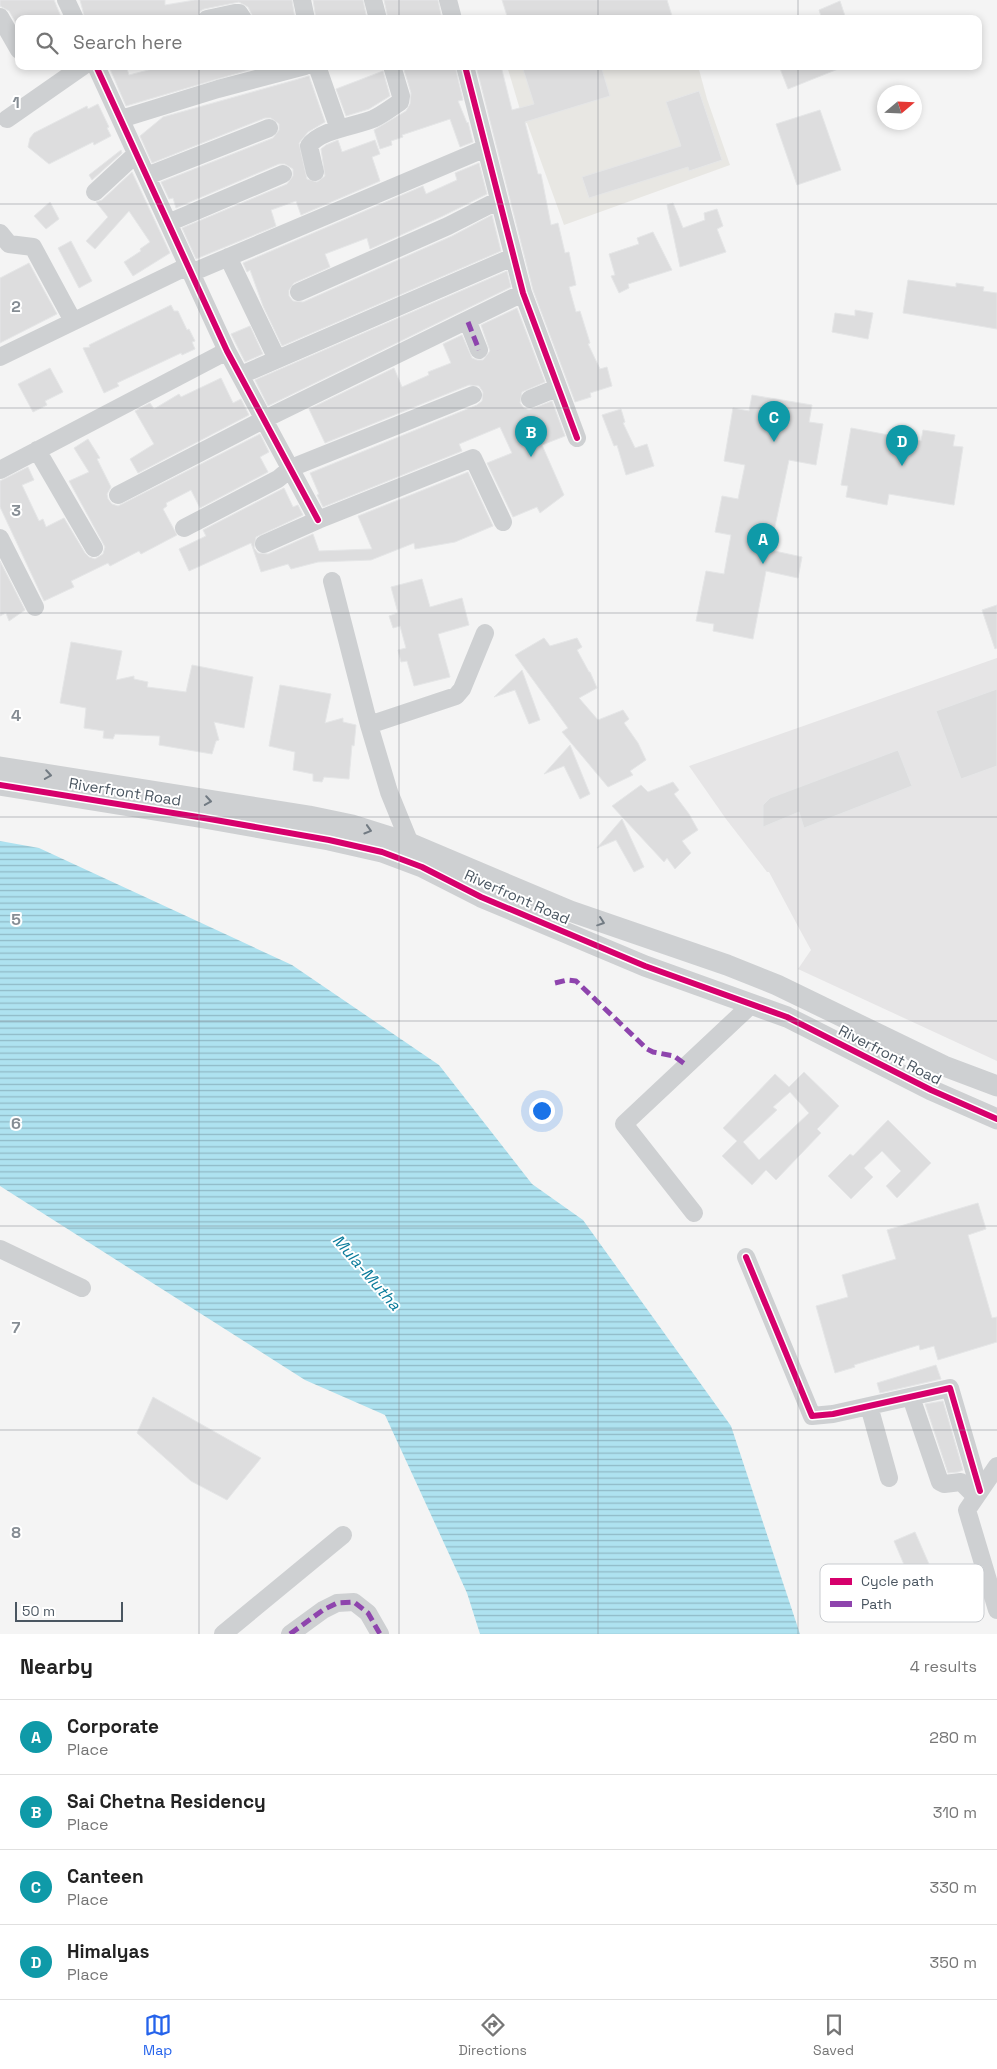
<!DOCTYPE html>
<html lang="en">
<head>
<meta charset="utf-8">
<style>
  body { margin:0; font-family:"Space Grotesk",sans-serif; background:#f6f6f6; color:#222 }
  .compass { position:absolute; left:877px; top:85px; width:45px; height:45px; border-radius:50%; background:#fff; box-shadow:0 2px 8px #0003; rotate:71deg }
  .scale { position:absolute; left:15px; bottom:12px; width:108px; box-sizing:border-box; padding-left:5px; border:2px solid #4a5661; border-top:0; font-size:14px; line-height:18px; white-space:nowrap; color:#4a5661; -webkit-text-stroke:4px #fff; paint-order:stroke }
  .you { position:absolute; left:541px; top:1110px; width:18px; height:18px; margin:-12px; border:4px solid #fff; border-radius:50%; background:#1a73e8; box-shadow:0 0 0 8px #1a73e833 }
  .badge { display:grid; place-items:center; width:32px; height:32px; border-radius:50%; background:#2563eb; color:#fff; font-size:16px; font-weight:700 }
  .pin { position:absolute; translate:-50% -41px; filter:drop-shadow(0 1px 2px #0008) }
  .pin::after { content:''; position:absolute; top:26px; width:18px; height:15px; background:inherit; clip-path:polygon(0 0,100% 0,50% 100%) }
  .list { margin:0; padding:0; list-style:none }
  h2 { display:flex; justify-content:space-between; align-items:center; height:65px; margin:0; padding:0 20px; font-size:21px }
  h2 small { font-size:16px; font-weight:400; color:#767676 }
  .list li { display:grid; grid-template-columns:32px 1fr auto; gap:15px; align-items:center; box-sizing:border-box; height:75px; padding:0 20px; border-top:1px solid #e0e0e0 }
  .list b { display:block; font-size:19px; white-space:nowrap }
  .list p { margin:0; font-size:16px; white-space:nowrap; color:#767676 }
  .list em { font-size:16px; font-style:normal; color:#767676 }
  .icon { flex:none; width:28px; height:28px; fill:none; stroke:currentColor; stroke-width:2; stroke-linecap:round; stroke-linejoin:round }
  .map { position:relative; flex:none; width:997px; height:1634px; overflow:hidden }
  .search { position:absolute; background:#fff; box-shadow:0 2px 8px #0003; left:15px; right:15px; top:15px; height:55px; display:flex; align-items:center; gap:12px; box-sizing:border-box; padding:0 18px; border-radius:10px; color:#767676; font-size:19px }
  .sheet { height:365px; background:#fff }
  nav { display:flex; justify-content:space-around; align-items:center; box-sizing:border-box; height:70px; border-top:1px solid #e0e0e0; background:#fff; font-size:14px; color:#767676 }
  nav a { display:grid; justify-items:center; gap:2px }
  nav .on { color:#2563eb }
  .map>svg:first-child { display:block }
  .commercial { fill:#e8e7e3 }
  .education { fill:#e6e5e6 }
  .water { fill:url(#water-rules) }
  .building { fill:#ddddde; stroke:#e5e6e7; fill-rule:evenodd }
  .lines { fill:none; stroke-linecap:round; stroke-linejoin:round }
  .minor { stroke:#ced0d2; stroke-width:18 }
  .tertiary { stroke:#ced0d2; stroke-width:21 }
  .quiet { stroke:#8e44ad; stroke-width:5; stroke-dasharray:10 5; stroke-linecap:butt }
  .cycleway-casing { stroke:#fff; stroke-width:9 }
  .cycleway { stroke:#d6006c; stroke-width:6 }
  .oneway { stroke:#727b83 }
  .grid { fill:none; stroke:#868d94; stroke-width:1; stroke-opacity:0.55 }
  .labels { text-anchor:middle; stroke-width:4; stroke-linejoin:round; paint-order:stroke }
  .street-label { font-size:15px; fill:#4a5661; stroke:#fff }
  .water-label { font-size:16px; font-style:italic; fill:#0c7c9b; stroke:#fff }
  .key { fill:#fff; stroke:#c9ccd0; stroke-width:1 }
  .key-label { font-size:14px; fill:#4a5661 }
  .grid-label { font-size:16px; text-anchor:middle; font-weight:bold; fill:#868d94; stroke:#fff; stroke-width:4; stroke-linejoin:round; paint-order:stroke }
</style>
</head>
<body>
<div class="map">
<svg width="997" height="1634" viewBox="0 0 997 1634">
  <defs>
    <pattern id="water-rules" width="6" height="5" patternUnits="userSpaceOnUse" patternTransform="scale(1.25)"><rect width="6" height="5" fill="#aee2f0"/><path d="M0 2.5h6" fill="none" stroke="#90bac6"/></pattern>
  </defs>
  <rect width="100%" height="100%" fill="#f4f4f4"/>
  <path class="commercial" d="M507,66H698L707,99L730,165L564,225L527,123H524Z"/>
  <path class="education" d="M997,658V1061L798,969L811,950L800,930L769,872H767L726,819L689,766Z"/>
  <path class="water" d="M0,841L39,848L292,965L439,1065L532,1184L583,1220L731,1426L800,1634H480L467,1593L385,1415L305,1380L0,1186Z"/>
  <path class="building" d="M0,0H54L62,19H19V28L9,11L0,6Z
    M80,0H165V5L195,0H292L295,19H254L248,7L239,2L204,9L200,11L197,19H85Z
    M313,0H363L367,19H316Z
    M384,0H438L442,19H388Z
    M502,0H667L673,19H508Z
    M840,1L846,19H822L819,10Z
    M122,66H126L129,75L164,66H262L126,106L110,69Z
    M403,66H455L463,100L458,101L467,123L468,122L473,142L460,147L450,119L402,135L403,137L391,141L392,145L380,149L374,130L406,111L410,104L411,93Z
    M476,66H501L512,110L534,104L522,66H601L610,96L525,122L538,174H541L551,225L558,223L565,253L569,252L576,285L569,287L576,312L580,311L590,343L588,344L600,369L607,367L612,386L590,393L591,397L575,402L533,290Z
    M779,66H843V67L788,89Z
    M383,71L390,96L369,109L346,116L336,89Z
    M309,76L325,122L308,132L299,143L307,179L317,182L325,176L321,149L326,145L338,140L342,152L375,140L380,154L372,157L380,181L301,215L296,201L271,210L276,226L196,259L182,228L287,184L293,176V169L285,164H279L176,208L173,198L169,199L161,182L273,138L279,130V124L271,118H265L152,163L140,136L163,117Z
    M699,91L722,160L689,171L688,167L589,198L582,177L681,146L666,102Z
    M98,104L109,127L107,128L111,136L94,145L93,142L49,164L28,147L30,138L34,133L87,106L88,109Z
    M820,110L841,170L797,185L776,124Z
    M121,150L122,153L92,180L89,175Z
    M479,163L487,194L443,216L370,249L367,238L325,254L330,267L294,283L289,290V296L293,301L303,302L452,236L492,215L501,251L282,346L263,306L250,270L247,272L243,263L423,186L426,194L457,180L455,173Z
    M132,172L170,253L133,276L124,262L141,251L140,249L150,242L129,211L95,249L86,241L108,217L96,202L102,200Z
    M50,202L59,219L46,229L34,216Z
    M673,203L683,228L705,220L704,213L717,209L723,226L717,229L726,252L680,267L667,205Z
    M653,232L672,270L628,284L629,288L619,293L611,276L615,275L609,254L639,244L637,238Z
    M71,241L92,281L79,288L58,248Z
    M29,263L57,314L0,343V278Z
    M507,271L511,287L268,406L255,380Z
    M908,280L956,287V283L984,287L983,291L997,293V329L903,313Z
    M171,305L174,311H178L187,330L189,329L195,341L192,342L195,349L182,355L181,353L117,383L119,386L104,393L83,348L90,347L89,345Z
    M517,308L545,382L522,392L520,403L524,408L529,410L552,401L565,436L542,445L564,495L540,513L537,507L513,517L487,463L512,453L500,427L459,444L462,451L323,507L317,495L319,494L310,473L477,405L482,401L483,392L479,386L469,385L325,443L309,409L394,368L402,387L429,375L428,372L451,363L443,344L462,335L472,358L477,360H483L490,351L481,325Z
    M855,310L873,313L868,339L832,332L835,313L855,316Z
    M250,326L263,354L245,362L231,334Z
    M50,368L63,392L45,401L47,405L33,412L18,384Z
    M221,378L233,403L241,399L249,415L138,473L130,459L154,444L135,411L150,403L154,409L179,394L181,397Z
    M752,395L812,405L809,422L823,424L816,465L789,460L770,550L802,557L798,578L766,571L753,639L713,631L714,624L696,621L706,571L724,574L731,535L715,532L722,496L738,499L745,465L724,461L733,408L749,411Z
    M621,409L625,422L623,423L635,448L647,444L654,466L626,475L617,445L614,446L602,415Z
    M851,428L921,441L923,430L955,435L953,446L963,447L954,505L889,494L887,505L846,497L848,486L841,485Z
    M260,434L269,452L260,457L268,472L200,508L191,490L166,503L167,506L163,509L177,535L141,554L139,551L110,566L108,563L71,581L74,587L44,601L0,507V481L28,467L34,480L22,485L39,521L43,519L46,527L64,518L85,553L89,557L95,559L103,554L105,547L69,481L89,472L74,448L88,439L100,458L97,459L111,487L107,494L108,499L112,504L118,506Z
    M468,472L493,526L455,542L415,549L414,543L371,560L318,562L291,569L288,564L261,572L251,543L189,571L179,549L206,536L203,530L284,488L293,507L298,505L303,515L256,537L254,548L258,553L268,554L313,534L319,551L372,549L358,516Z
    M0,561L25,610L9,621L6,613L0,616Z
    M422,579L430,607L462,598L469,625L438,634L450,677L414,686L407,661L401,662L398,650L406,648L400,626L393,628L389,616L398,613L391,587Z
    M997,605V648L995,649L982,610Z
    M544,638L550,646L577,638L582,647L577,650L589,672H590L597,688L579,698L598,720L623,710L629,719L624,723L638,743L646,760L630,771L633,775L608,787L562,732L568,728L515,655Z
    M71,642L122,651L116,680L134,676V679L148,682L147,687L186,692L192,665L253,677L244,728L214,722L219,740L216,741L212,754L159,745L160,736L115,734L113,739L103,738L104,731L84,728L86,708L60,703Z
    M522,670L540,720L529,724L515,690L494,697Z
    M280,685L331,694L325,723L343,718V722L356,725L354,746L352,745L349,779L324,777L322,782L313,781V774L293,770L295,752L269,746Z
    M997,689V766L961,779L936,711Z
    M570,745L590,794L580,799L564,766L544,774Z
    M898,750L912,786L804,828L799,812L763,827V805L770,798Z
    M673,782L679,790L674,794L689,814L698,830L682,841L691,853L675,869L667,858L664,862L612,806L641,785L648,792Z
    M622,819L644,867L634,872L616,840L597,848Z
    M804,1072L839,1106L817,1129L821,1133L776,1180L766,1170L752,1185L722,1156L737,1141L723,1128L775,1074L789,1087ZM790,1092L809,1113L759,1160L743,1142L777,1110L773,1107Z
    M888,1120L931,1163L897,1198L886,1186L901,1171L882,1151L864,1168L873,1177L851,1199L828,1176L850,1154L853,1156Z
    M978,1203L986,1229L968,1235L992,1318L997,1317V1342L938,1360L934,1346L920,1350L919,1345L854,1365L855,1367L835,1373L816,1306L848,1297L842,1275L896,1259L887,1230Z
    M936,1365L941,1379L880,1393L877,1383Z
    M153,1397L261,1458L227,1500L191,1481L137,1433Z
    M943,1401L963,1470L958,1472L948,1473L925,1404Z
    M915,1532L932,1571L911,1581L894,1541Z"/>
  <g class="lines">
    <path class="minor" d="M66,0L75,19
      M302,0L306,19
      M373,0L378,19
      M448,0L453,19
      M0,17L19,50
      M207,19L235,13H239L243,19
      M96,66L227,351L318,520
      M317,66L339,129
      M465,66L523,293L577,438
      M7,119L83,66
      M121,119L218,89L305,66
      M315,172L309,146C319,130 356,126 373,119C382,115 391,108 400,102L401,96L392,66
      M147,176L269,128
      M95,192L136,154
      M168,223L283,174
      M0,233L9,244L33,247L73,321
      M228,257L277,359
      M191,273L486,148
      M299,292L448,226L499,200
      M468,322L479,350
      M0,357L188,266
      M241,375L513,257
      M530,399L557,388
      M37,450L94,548
      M0,470L227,351
      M118,495L265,419L523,293
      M184,528L278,479L291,468L473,395
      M0,538L35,607
      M264,544L318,520L473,458L503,522
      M332,581L369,725L389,792L413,851
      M369,725L456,696L462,689L485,633
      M694,1213L624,1124L752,1004
      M0,1249L82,1288
      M746,1257L812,1416L833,1414L950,1388L980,1491
      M911,1397L940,1482L944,1484L961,1482L976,1497
      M869,1406L889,1478
      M997,1466L967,1510L997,1610
      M223,1634L343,1535
      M290,1634L323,1610L337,1603L354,1602L368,1613L380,1634"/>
    <path class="tertiary" d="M0,767L309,816L352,825L409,843L570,911L727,965L777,985L944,1066L997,1086
      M0,785L204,818L329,840L382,852L422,867L481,897L645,966L787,1017L931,1090L997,1119"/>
    <path class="quiet" d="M468,322L479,350
      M555,983L567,980L576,981L647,1049L653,1052L674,1056L686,1065
      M290,1634L323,1610L337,1603L354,1602L368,1613L380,1634"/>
    <g class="cycleway-casing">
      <path id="cycleway" d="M96,66L227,351L318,520
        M465,66L523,293L577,438
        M0,785L204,818L329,840L382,852L422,867L481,897L645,966L787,1017L931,1090L997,1119
        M746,1257L812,1416L833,1414L950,1388L980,1491"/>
    </g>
    <use href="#cycleway" class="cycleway"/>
  </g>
  <defs><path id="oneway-chevron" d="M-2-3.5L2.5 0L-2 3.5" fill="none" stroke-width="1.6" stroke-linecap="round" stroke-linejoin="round" transform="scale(1.25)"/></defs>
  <g class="oneway">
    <use href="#oneway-chevron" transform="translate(48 775) rotate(9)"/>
    <use href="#oneway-chevron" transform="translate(208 801) rotate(9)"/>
    <use href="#oneway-chevron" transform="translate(368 830) rotate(17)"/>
    <use href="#oneway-chevron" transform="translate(601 922) rotate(19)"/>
  </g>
  <path class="grid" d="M199,0V19M399,0V19M598,0V19M798,0V19M199,66V1634M399,66V1634M598,66V1634M798,66V1634M0,204H997M0,408H997M0,613H997M0,817H997M0,1021H997M0,1226H997M0,1430H997"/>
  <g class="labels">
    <g class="street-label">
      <text transform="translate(125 792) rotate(9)" y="5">Riverfront Road</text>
      <text transform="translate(517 897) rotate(24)" y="5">Riverfront Road</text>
      <text transform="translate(890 1055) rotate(27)" y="5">Riverfront Road</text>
    </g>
    <g class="water-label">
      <text transform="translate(367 1272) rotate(49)" y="6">Mula-Mutha</text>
    </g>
  </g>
  <rect x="820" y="1564" width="164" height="58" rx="8" class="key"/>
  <rect x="830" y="1578" width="22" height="7" fill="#d6006c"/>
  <rect x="830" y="1601" width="22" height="6" fill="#8e44ad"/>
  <g class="key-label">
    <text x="861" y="1586">Cycle path</text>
    <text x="861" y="1609">Path</text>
  </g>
  <g class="grid-label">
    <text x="16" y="108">1</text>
    <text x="16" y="312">2</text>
    <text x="16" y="516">3</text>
    <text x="16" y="721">4</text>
    <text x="16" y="925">5</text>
    <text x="16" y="1129">6</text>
    <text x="16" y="1333">7</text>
    <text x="16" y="1538">8</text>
  </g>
</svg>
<svg class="compass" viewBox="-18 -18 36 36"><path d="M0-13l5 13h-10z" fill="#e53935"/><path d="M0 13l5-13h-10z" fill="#767676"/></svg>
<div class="scale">50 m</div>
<div class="you"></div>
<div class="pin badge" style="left:763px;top:564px;background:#0f9aa8">A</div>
<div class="pin badge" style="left:531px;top:457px;background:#0f9aa8">B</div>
<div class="pin badge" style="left:774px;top:442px;background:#0f9aa8">C</div>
<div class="pin badge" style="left:902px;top:466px;background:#0f9aa8">D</div>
<div class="search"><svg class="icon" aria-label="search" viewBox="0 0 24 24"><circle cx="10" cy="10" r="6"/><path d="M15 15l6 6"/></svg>Search here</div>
</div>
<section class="sheet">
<h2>Nearby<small>4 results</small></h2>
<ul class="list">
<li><span class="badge" style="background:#0f9aa8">A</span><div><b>Corporate</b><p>Place</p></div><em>280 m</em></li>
<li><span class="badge" style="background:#0f9aa8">B</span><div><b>Sai Chetna Residency</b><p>Place</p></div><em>310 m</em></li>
<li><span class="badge" style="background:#0f9aa8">C</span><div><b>Canteen</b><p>Place</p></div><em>330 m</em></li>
<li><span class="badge" style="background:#0f9aa8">D</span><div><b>Himalyas</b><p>Place</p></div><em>350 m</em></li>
</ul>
</section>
<nav>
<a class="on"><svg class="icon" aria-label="map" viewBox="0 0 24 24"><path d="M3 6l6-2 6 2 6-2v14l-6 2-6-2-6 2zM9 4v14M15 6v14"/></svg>Map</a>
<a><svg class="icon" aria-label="directions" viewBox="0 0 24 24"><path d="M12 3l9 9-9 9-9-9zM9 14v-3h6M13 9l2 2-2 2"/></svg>Directions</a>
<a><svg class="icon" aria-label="saved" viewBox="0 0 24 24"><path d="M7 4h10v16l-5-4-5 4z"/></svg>Saved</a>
</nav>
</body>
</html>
